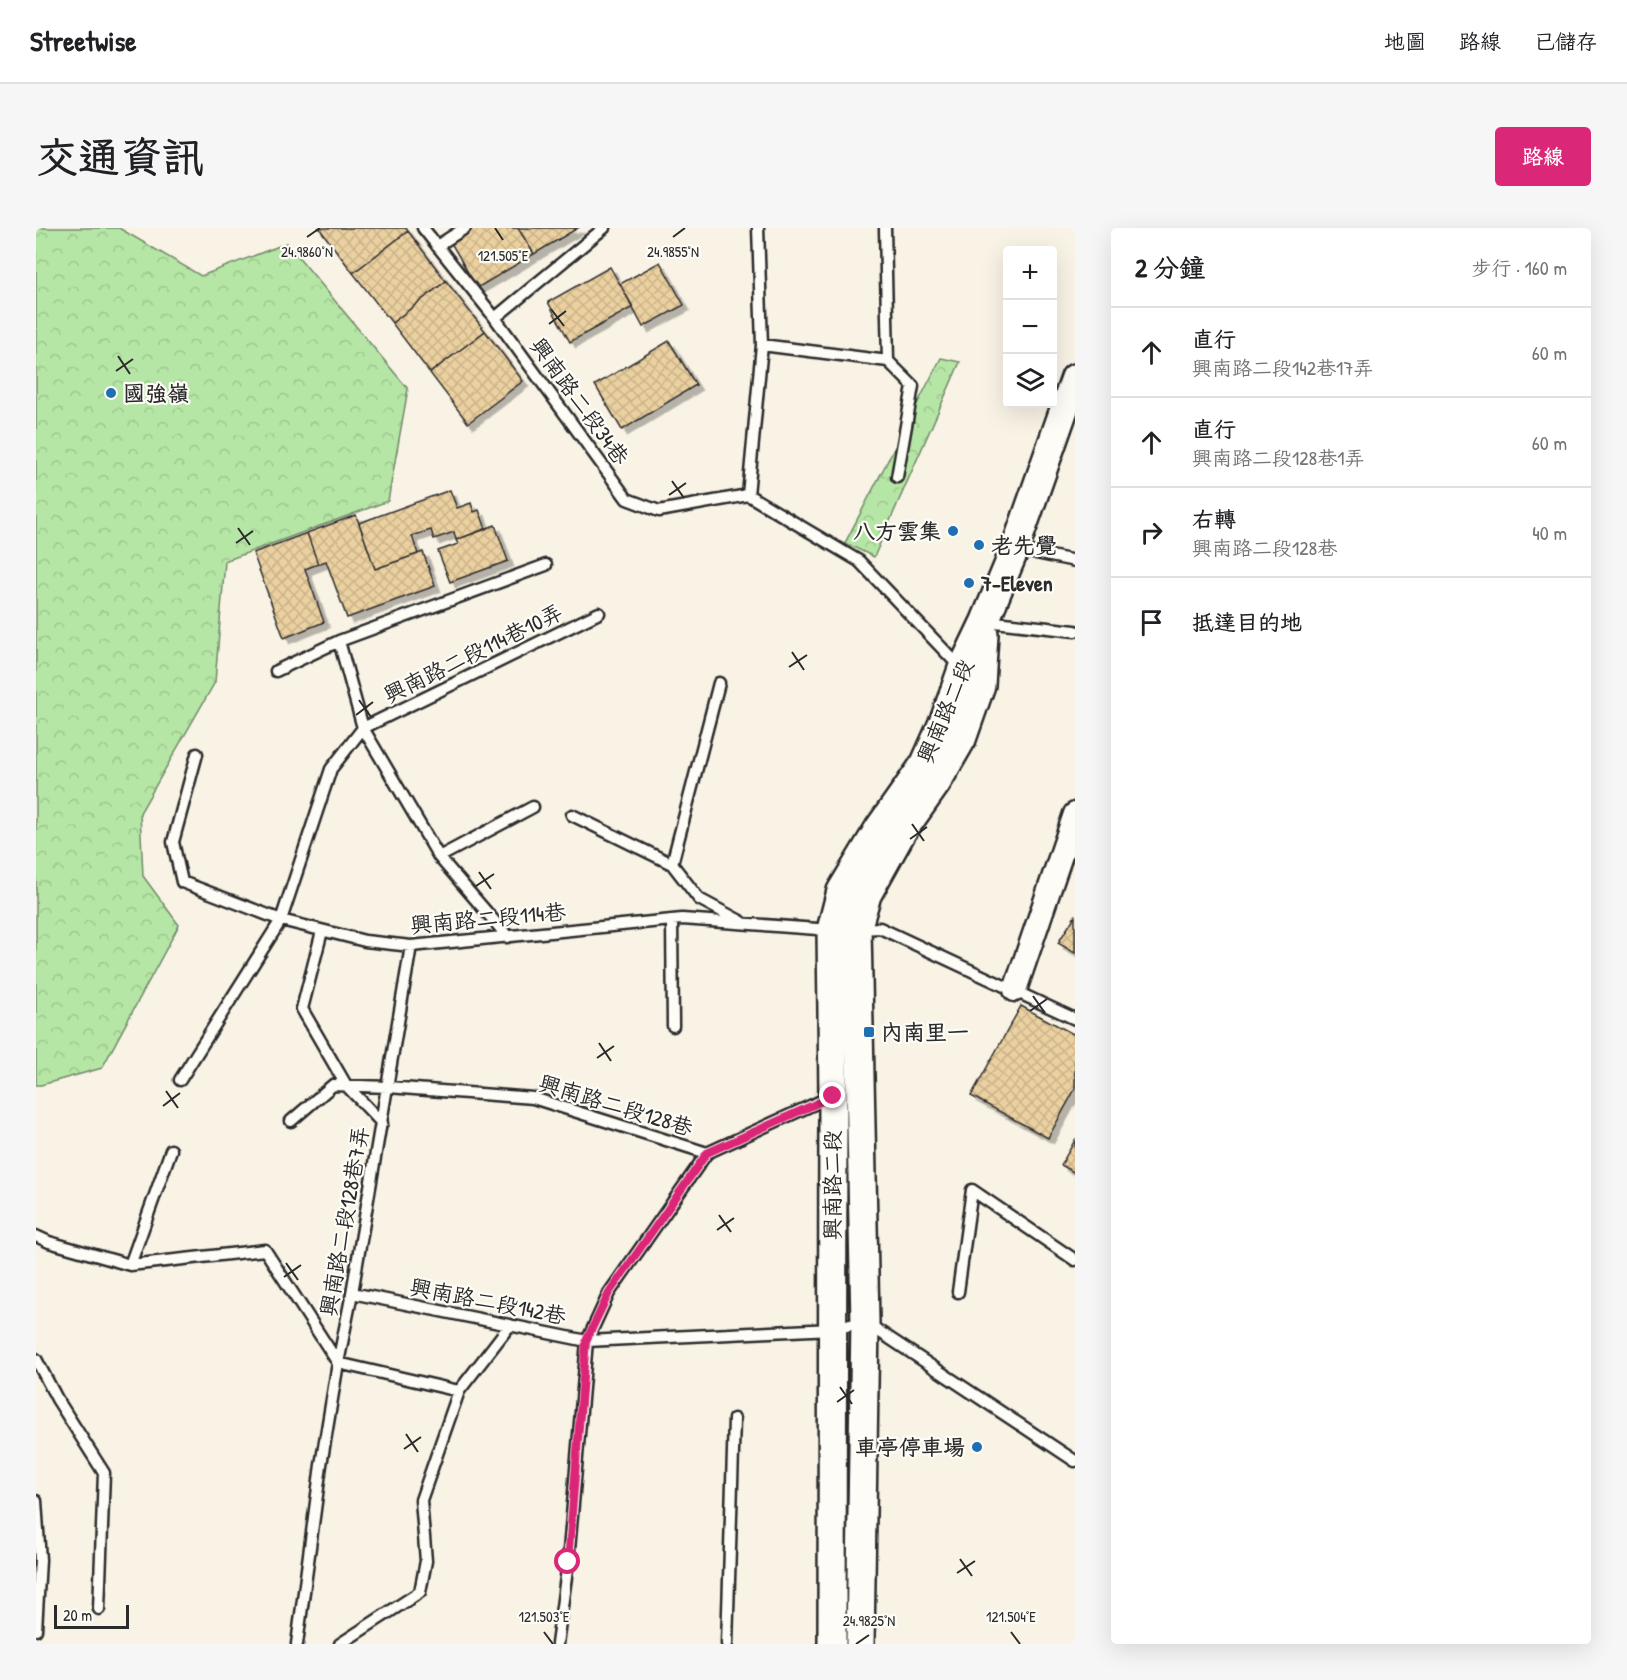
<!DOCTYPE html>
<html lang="zh-TW">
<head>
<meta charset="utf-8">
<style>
  body { margin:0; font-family:"Patrick Hand","LXGW WenKai TC",sans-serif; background:#f6f6f6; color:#202124 }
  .controls { position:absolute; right:18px; top:18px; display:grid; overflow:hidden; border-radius:6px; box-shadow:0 6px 24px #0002 }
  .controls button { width:54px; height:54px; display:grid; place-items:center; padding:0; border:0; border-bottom:2px solid #e0e0e0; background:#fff; color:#202124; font:30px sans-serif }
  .scale { position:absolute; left:18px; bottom:15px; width:75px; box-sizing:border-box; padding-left:6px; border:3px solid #2b2b2b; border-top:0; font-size:16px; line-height:21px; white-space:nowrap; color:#2b2b2b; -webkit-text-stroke:4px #fdfcf7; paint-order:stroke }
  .stop { position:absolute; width:18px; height:18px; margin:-14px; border:4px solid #db2777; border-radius:50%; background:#fff }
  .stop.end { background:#db2777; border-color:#fff; box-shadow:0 2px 6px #0008 }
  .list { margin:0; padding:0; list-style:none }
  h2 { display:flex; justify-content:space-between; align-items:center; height:78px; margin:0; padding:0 24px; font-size:26px }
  h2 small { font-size:20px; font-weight:400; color:#757577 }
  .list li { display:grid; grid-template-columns:39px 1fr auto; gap:18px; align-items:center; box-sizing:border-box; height:90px; padding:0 24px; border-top:2px solid #e0e0e0 }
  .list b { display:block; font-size:22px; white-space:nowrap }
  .list p { margin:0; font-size:20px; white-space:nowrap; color:#757577 }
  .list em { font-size:20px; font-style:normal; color:#757577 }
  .icon { flex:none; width:33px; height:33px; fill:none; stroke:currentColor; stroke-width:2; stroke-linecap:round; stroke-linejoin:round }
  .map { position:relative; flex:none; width:1039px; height:1416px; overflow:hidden; border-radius:6px }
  header { display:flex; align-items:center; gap:36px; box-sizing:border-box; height:84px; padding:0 30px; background:#fff; border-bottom:2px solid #e0e0e0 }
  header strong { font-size:28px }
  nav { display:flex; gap:33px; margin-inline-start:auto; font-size:21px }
  .intro { display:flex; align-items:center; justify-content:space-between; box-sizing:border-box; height:144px; padding:0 36px }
  h1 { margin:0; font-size:42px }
  .button { padding:15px 27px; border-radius:6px; background:#db2777; color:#fff; font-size:21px; font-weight:700 }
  main { display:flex; gap:36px; padding:0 36px }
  aside { flex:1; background:#fff; border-radius:6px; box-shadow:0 6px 24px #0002 }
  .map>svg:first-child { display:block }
  .forest { fill:url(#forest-crowns); stroke:#708868; stroke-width:1.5 }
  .building { fill:url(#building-cross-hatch); stroke:#2b2b2b; stroke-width:1.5; filter:url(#shadow) }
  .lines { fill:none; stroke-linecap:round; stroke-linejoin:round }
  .service-casing { stroke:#2b2b2b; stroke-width:15 }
  .minor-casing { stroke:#2b2b2b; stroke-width:27 }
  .tertiary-casing { stroke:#2b2b2b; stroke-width:32 }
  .service { stroke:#fdfcf7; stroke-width:10 }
  .minor { stroke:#fdfcf7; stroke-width:22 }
  .tertiary { stroke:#fdfcf7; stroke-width:27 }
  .route { stroke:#db2777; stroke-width:8 }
  .ticks { fill:none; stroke:#2b2b2b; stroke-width:2 }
  .poi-dot { fill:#1f6fb2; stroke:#fdfcf7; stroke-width:2 }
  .labels { text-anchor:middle; stroke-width:4.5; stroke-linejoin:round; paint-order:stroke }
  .poi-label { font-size:22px; font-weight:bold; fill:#2b2b2b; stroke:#fdfcf7; text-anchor:start }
  .street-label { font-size:22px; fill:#2b2b2b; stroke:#fdfcf7 }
  .ticks-label { font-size:15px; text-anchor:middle; fill:#2b2b2b; stroke:#fdfcf7; stroke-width:4.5; stroke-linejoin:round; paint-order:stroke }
</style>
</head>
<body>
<header>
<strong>Streetwise</strong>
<nav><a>地圖</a><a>路線</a><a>已儲存</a></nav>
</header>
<div class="intro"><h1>交通資訊</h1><a class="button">路線</a></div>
<main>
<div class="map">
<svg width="1039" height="1416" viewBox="0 0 1039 1416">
  <defs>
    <pattern id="forest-crowns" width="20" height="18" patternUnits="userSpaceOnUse" patternTransform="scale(1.5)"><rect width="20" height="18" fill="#b5e6a5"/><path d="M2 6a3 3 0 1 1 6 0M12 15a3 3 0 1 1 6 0" fill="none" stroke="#9cc58e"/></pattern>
    <pattern id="building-cross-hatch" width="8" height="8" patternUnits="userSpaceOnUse" patternTransform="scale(1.5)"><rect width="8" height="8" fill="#ebd0a0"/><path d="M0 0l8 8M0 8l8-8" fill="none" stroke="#cab38a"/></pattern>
    <filter id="shadow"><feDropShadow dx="5.5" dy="5.5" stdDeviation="0" flood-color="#0004"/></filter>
  </defs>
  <rect width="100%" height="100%" fill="#f9f3e6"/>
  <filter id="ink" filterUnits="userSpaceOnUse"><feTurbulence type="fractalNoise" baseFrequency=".0167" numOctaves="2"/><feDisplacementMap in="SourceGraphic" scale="12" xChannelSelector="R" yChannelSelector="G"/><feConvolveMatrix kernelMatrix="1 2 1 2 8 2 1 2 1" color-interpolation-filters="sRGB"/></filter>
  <g filter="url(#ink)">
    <path class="forest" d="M0,0H83L165,48L251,15L372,161L352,273L189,333L179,454L104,585L107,648L143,697L66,840L5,857H0Z
      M905,130L924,134L838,329L809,315Z"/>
    <path class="building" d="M283,0H370L372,3L317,45Z
      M437,0H482L498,26L441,60L414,13Z
      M482,0H542L498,26Z
      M372,3L410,53L356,95L317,45Z
      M624,34L648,77L607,99L584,56Z
      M574,39L597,79L534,114L512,74Z
      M410,53L449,103L394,145L356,95Z
      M449,103L487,153L432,195L394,145Z
      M633,113L660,157L586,202L559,157Z
      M414,262L421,280L435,275L438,284L443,282L450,301L420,312L418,304L398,311L395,302L376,308L382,326L339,341L323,295Z
      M320,287L339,341L387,324L399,358L311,390L290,333L282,336L271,305Z
      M459,297L472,333L414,354L402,323L422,316L420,312Z
      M271,305L282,336L269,341L288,394L248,410L217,325Z
      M1039,688V725L1022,715Z
      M985,778L1039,807V861L1012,910L935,868Z
      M1039,912V945L1025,937Z"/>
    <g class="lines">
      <g class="service-casing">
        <path id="service" d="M387,0L459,90L591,271L623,283L712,267
          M849,0L852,133L877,158L861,249
          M401,18L429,0
          M459,90L568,0
          M726,117L852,133
          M712,267L823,333L924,439
          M712,267L726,117L722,0
          M980,321L1039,333
          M950,393L1039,403
          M240,443L303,413
          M161,526L137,614L146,654L245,692L329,713L375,718L646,691L795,702
          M536,587L636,636L663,671L706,694
          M403,629L497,579
          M636,636L683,455
          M636,692L637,798
          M822,701L844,700L1039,791
          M286,703L266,781L310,857L346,895
          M472,709L403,629L327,500L563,385
          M144,852L245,692L295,541L327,500L303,413L510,337
          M255,893L297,857L352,859L497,870L671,925L796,868
          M0,1008L13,1014L94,1037L229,1022L302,1135
          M94,1037L135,922
          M922,1064L936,962L1039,1032
          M316,1065L551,1113L796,1101L829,1094L1039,1233
          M0,1131L21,1171L68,1245L63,1381
          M302,1135L423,1163L474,1097
          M0,1273L4,1332L0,1402
          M261,1416L285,1237L302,1135L316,1065L375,718
          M304,1416L384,1364L390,1333L385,1272L423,1163
          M521,1416L532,1334L551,1113L573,1065L671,925
          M691,1416L698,1191"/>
      </g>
      <g class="minor-casing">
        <path id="minor" d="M979,762L1039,586"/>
      </g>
      <g class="tertiary-casing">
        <path id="tertiary" d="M796,1416L797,868L795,702L805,663L843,600L889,535L909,490L926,441L949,393L979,321L1039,150
          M824,1416L829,1094L821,701L831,667L866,604L900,556L926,511L945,457L948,406"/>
      </g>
      <use href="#service" class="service"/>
      <use href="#minor" class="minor"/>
      <use href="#tertiary" class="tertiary"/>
    </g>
  </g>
  <g class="lines" filter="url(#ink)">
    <path class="route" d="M532,1334L550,1113L573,1065L671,925L797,868"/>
  </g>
  <path class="ticks" d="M459,0L467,12M271,9L284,0M637,9L649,0M515,81L528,98M513,96L530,83M82,128L94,146M80,143L97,131M636,253L648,270M633,267L650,255M202,300L214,317M200,315L217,303M756,424L768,442M753,439L771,427M323,472L335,489M320,487L337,474M876,596L888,613M874,611L891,599M443,644L455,661M440,658L458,646M997,768L1009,785M994,783L1011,771M563,815L575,833M561,830L578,818M130,863L142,880M127,878L144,865M683,987L695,1004M681,1002L698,990M250,1035L262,1052M248,1049L265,1037M804,1159L816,1176M801,1174L818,1162M370,1206L382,1224M368,1221L385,1209M924,1331L936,1348M921,1345L939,1333M508,1404L517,1416M975,1404L984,1416M820,1416L833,1407"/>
  <g class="poi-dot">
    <circle cx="75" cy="165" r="6"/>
    <circle cx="917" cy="303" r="6"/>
    <circle cx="943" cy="317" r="6"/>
    <circle cx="933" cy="355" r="6"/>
    <rect x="827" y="798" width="12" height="12" rx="3"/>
    <circle cx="941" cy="1219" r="6"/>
  </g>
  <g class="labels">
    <g class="poi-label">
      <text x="87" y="173">國強嶺</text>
      <text x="905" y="311" text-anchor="end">八方雲集</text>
      <text x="955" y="325">老先覺</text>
      <text x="945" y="363">7-Eleven</text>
      <text x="845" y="812">內南里一</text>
      <text x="929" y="1227" text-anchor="end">車亭停車場</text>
    </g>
    <g class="street-label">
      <text transform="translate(544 173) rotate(54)" y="8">興南路二段34巷</text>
      <text transform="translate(437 425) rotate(-26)" y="8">興南路二段114巷10弄</text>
      <text transform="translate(909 483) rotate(-67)" y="8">興南路二段</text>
      <text transform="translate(452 690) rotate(-5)" y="8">興南路二段114巷</text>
      <text transform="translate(580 877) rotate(17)" y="8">興南路二段128巷</text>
      <text transform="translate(796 957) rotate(-90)" y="8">興南路二段</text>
      <text transform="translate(308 993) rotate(-80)" y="8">興南路二段128巷7弄</text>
      <text transform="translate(452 1073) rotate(11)" y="8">興南路二段142巷</text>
    </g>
  </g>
  <g class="ticks-label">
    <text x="271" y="29">24.9860°N</text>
    <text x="637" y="29">24.9855°N</text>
    <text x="467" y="33">121.505°E</text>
    <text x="508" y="1394">121.503°E</text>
    <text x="975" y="1394">121.504°E</text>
    <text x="833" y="1398">24.9825°N</text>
  </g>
</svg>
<div class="controls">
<button>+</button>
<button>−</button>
<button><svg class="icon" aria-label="layers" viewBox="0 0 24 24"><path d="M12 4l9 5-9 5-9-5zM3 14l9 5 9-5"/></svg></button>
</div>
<div class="scale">20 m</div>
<div class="stop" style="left:532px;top:1334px"></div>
<div class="stop end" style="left:797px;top:868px"></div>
</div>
<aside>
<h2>2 分鐘<small>步行 · 160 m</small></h2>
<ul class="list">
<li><svg class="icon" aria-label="ahead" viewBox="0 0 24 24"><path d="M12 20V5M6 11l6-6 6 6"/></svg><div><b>直行</b><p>興南路二段142巷17弄</p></div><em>60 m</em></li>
<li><svg class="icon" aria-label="ahead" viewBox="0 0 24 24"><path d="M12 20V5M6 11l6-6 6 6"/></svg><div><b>直行</b><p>興南路二段128巷1弄</p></div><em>60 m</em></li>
<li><svg class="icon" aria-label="right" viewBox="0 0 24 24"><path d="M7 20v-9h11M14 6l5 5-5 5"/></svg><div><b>右轉</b><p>興南路二段128巷</p></div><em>40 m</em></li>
<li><svg class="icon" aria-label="arrive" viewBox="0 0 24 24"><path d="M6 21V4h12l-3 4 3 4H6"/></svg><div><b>抵達目的地</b></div></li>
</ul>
</aside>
</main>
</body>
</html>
